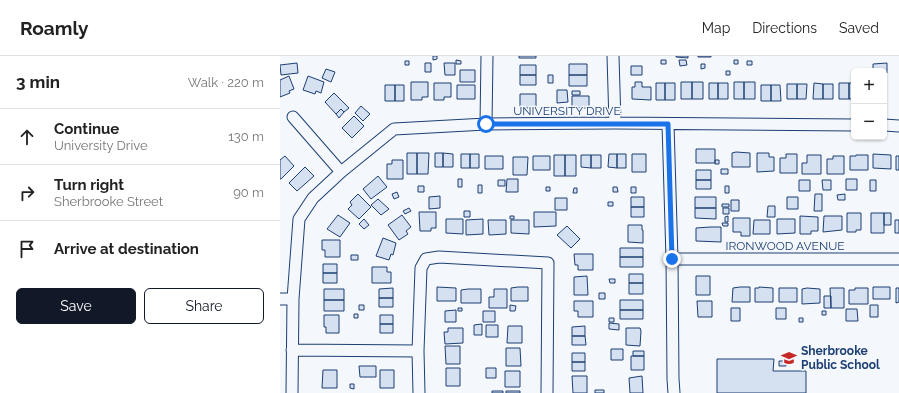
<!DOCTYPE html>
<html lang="en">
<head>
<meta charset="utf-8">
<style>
  body { margin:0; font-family:Raleway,sans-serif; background:#f6f6f6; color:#222 }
  .controls { position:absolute; right:12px; top:12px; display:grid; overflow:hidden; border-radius:6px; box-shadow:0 1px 3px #0004 }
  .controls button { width:36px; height:36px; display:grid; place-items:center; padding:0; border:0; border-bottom:1px solid #e0e0e0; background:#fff; color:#222; font:20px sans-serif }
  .stop { position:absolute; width:12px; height:12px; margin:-9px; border:3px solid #1a73e8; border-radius:50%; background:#fff }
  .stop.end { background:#1a73e8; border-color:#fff; box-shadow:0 1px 4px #0008 }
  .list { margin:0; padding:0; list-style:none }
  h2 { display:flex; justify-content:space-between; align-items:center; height:52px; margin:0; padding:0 16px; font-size:17px }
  h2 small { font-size:13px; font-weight:400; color:#767676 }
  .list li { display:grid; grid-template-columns:26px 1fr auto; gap:12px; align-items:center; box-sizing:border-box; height:56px; padding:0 16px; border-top:1px solid #e0e0e0 }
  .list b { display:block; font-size:15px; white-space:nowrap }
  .list p { margin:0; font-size:13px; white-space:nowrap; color:#767676 }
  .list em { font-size:13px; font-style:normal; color:#767676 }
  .actions { display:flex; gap:8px; padding:12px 16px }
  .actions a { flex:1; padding:9px 0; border:1px solid #111827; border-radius:6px; text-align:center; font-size:14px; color:#111827 }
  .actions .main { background:#111827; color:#fff }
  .icon { flex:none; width:22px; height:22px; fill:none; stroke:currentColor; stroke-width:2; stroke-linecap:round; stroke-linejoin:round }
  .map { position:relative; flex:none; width:619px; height:337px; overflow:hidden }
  header { display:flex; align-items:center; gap:24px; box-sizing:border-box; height:56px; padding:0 20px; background:#fff; border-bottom:1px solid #e0e0e0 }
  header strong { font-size:19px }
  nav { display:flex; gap:22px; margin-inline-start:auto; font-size:14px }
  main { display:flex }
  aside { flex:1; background:#fff }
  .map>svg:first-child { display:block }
  .building { fill:#d5e0f0; stroke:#1d3f73 }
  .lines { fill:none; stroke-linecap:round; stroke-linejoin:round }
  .minor-casing { stroke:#1d3f73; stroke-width:13 }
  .minor { stroke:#f4f7fb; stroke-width:11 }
  .route { stroke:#1a73e8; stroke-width:5 }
  .labels { text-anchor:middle; stroke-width:3; stroke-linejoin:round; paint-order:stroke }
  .street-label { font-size:12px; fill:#1d3f73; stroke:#f4f7fb }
  .poi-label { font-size:12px; font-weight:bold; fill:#1d3f73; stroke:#f4f7fb; text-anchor:start }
</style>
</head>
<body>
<header>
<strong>Roamly</strong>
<nav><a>Map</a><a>Directions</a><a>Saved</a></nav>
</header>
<main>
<aside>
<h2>3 min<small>Walk · 220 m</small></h2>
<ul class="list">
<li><svg class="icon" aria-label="ahead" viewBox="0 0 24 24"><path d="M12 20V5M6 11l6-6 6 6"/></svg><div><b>Continue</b><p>University Drive</p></div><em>130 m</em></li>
<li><svg class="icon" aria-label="right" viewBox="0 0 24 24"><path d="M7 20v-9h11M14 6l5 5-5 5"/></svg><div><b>Turn right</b><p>Sherbrooke Street</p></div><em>90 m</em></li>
<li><svg class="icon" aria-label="arrive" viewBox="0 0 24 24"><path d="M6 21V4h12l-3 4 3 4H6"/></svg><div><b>Arrive at destination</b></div></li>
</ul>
<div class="actions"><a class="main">Save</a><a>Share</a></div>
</aside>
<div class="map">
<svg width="619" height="337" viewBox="0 0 619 337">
  <rect width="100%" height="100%" fill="#f4f7fb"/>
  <path class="building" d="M153,0H157V3L153,4Z
    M239,0H256V2H239Z
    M396,0H408V2L396,1Z
    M418,0H431V1H418Z
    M176,4L181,5V8H176Z
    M381,4H386V8H381Z
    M399,4H406L407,9L400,10Z
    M454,4H458V8H454Z
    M125,5H129V9H125Z
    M467,5H472V9H467Z
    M17,7L18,17L1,19L0,9Z
    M145,7H151V16H145Z
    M164,7H175V19H165Z
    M607,7V17H604V15H593V8Z
    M289,8H307V19H289Z
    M421,8H425V12L421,13Z
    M240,9H256V19H240Z
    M351,10H362V19H351Z
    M46,13L55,16L51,26L42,22Z
    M180,14H195V26H180Z
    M446,15H450V19H446Z
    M240,19H256V29H240Z
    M268,19H273V27H268Z
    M289,19H307V30H289Z
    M9,20L14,33L9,35L10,37L0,41V24Z
    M28,20L44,26L41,37L36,35L35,38L23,34Z
    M131,26H148V41H142V44H131Z
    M355,26H362V31H371V44L352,43V31H355Z
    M401,26H412V43H401Z
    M412,26H423V43H412Z
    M454,26H464V43H454Z
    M464,26H475V43H464Z
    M154,27H171V41H164V44H154Z
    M376,27H385V44H376Z
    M385,27H395V44H385Z
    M429,27H438V43H429Z
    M438,27H448V43H438Z
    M534,27L543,28V43H533Z
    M559,27H569V43H559Z
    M569,27H574V43H569Z
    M507,28H517V43H507Z
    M517,28H527L526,43H517Z
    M543,28H553V43H543Z
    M105,29H115V45H105Z
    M115,29H124V45H115Z
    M177,29H195V43H177Z
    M481,29H491V45H481Z
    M491,29H500L501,45H491Z
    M277,34H287L288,46L277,47Z
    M292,35H300V39H292Z
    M54,37L69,52L64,56L61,53L56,58L45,46Z
    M240,38H256V52H240Z
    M292,40H309V52H292Z
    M81,50L90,58L83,65L75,57Z
    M61,53L64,56L59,62L56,58Z
    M74,60L84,70L72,82L62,72Z
    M416,93H435V107H416Z
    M456,96L470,97V111H452V97Z
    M127,97H137V118H127Z
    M137,97H149L148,118H137Z
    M155,97H163V111H155Z
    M163,97L173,98V111H163Z
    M477,97H489V101H494V115L477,116Z
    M181,98H190V112H181Z
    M190,98H199V112H190Z
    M329,98H337V112L328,111Z
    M337,98H346V112H337Z
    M352,98H366V116H352Z
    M506,98H517V117H500V102H506Z
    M593,98L611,99V113L593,112Z
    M274,99H285V120H274Z
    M285,99H296V120H285Z
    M301,99H311V112L301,111Z
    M311,99H321V112H311Z
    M527,99H541V118H522V107H527Z
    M576,99H588V114H570V100H576Z
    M5,100L14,110L1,123H0V104Z
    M205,100H223V113H205Z
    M253,100H270V114H253Z
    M553,100H564V118H547V103H553Z
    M616,100H619V114H616Z
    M233,101H248L247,119H233Z
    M112,104H123V123H107V108H112Z
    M435,104H439V108H435Z
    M25,111L34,120L17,135L9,127Z
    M441,113H448V118H441Z
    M416,114H431V124H416Z
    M98,120L107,131L91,143L83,133Z
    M178,123H182V131H178Z
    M227,123H238V136H226Z
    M566,123H577V134H566Z
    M218,124H225V130H218Z
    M416,124H431V133H416Z
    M519,124H530V135H519Z
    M542,124H551V134H543Z
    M590,124H596V135H590Z
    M198,129H202V137H198Z
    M138,130H144V136H138Z
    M445,130H449V137H445Z
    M266,131H270V135H266Z
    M333,131H337L338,136H333Z
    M351,131H356V137H351Z
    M294,132H297V137H293Z
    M117,136L119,141L114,143L112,138Z
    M78,138L91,151L79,163L68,153L72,149L70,146Z
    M535,138H542V155H534Z
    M565,138V144H558L557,139Z
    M160,140V152L149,153V141Z
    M351,141H364V151H351Z
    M415,141H436V152H415Z
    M507,141H518V153H507Z
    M275,142H287V154H275Z
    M98,143L109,153L101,159L91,149Z
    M451,144H459V155H451Z
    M328,146H333V150H328Z
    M442,148H449V151H442Z
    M488,150H495V161H487Z
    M351,151H364V161H351Z
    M129,152L131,155L125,158L123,155Z
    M415,152H436V163L415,162Z
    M443,152H449V158H443Z
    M184,155H190V161H184Z
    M139,156H156V172H151V175H140Z
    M254,156H276V170L254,171Z
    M567,157H581V174H576V176H567Z
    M591,157H604V177H591Z
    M604,157H611V169H604Z
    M58,159L70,167L60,181L47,173Z
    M122,159L131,171L126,175L128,178L119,184L108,169Z
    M230,160H234V163H230Z
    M448,160V166H445V161Z
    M520,160L538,161V175H531V178H520Z
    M544,160H562V174L543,176Z
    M453,162H470V180H461V176H453Z
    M84,163L89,169L84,173L79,168Z
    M166,163H183V178L166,177Z
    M203,163V178L186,179V164Z
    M497,163H515V177L497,178Z
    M208,164H226V178L209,179Z
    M231,164H249V178L231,177Z
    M474,164H490V178H473Z
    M615,164H619V177H615Z
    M442,167H448V170H443Z
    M348,169H362V174H363V187L348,186Z
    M287,170L300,183L291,192L277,179Z
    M430,171H441V186L416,185V172Z
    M103,182L116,187L113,199L111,198L109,204L96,200Z
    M42,184H60V201H45V194H42Z
    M340,192H363V201H340Z
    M294,198H313V214H298V209H295Z
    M71,199H78V204H71Z
    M340,201H363V211H340Z
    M43,208H57V217H43Z
    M92,211H107V216H111V227H92Z
    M43,217H57V227H43Z
    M349,218H363V227H349Z
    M307,220L308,239H294V221Z
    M416,220H430V239H416Z
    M329,223H335V227H330Z
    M349,227H363V238H349Z
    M157,231L176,232V245H157Z
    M238,231H248V245H231V232Z
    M460,231H470V246H452L453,232Z
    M479,231L493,232V246H475V232H479Z
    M593,231H610V243H593Z
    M113,232V242H99V233Z
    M499,232H517V246H499Z
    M527,232L540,233V247L522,248V233Z
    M550,232H564V252H551Z
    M575,232H588V248H569V234H575Z
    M616,232H619V246L616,247Z
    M44,233H64V244H44Z
    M188,233H201V247H181V234Z
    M214,233H227V252H209V241H214Z
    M319,237H325V243H319Z
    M544,240H551V252H544Z
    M99,242H113V251H99Z
    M44,244H64V255H44Z
    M340,244H363V254H340Z
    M294,245H313V261H298V255H294Z
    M417,245H432V261H418Z
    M79,249H84V254H79Z
    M230,249L236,250L235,255H230Z
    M590,249H598V261H590Z
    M178,252H182V255H178Z
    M451,252H460V265H451Z
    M496,252H506V263H496Z
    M566,253H577L578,265H566Z
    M176,254V266H165V255Z
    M340,254H363V263H340Z
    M203,255H215V266H203Z
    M542,255H546V259H542Z
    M74,258H78V262H74Z
    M44,259H59V277H46V271H44Z
    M100,259H113V268H100Z
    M329,262H334V266H329Z
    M519,262H523V266H519Z
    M329,267L339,268V274L329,273Z
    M100,268H113V277H100Z
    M202,268V279H194V269Z
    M206,269H218V281H206Z
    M228,270H242V287H227Z
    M305,270V280H292V271Z
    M168,272H183V287L165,288L164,276H168Z
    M346,272H360L361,275L360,290L346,289Z
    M292,280H305L306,289H292Z
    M165,290H180V308H166Z
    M226,292H240L241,310H226Z
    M331,293H343V304H331Z
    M353,295H364V300H353Z
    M292,297H305V306H292Z
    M351,300H364V314H351Z
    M437,303H494L493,315H526V337H437Z
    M499,305H506V310H499Z
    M292,306H305V315H292Z
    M79,310H96V321H80Z
    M166,312H180V330H166Z
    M206,312H216V322H206Z
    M43,314H57V332H42Z
    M100,314H114V332H100Z
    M225,315H240V331H225Z
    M292,320H307V337H293Z
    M362,320L363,337H350L349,322Z
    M70,328H74V333L70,332Z
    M315,334H324V337H315Z
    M212,335H223V337H212Z
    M226,335H240V337H226Z"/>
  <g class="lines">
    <g class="minor-casing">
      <path id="minor" d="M333,0L335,67
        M13,61L61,116
        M206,68L207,0
        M388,68L392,203L393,323L394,337
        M604,69L619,70
        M392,203H619
        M0,243H13
        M12,294L138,295
        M12,337L13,243L19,163L33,142L61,116L114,73L206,68L335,67L574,69
        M139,337L138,295L141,212L146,203L159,201L268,207L267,337"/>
    </g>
    <use href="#minor" class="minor"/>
  </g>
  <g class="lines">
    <path class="route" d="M206,68H388L392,203"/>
  </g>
  <defs>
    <g id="school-bare" transform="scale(1.2)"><path d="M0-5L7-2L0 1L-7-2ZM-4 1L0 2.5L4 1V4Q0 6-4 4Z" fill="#c62828" stroke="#f4f7fb" stroke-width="2.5" paint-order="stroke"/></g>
  </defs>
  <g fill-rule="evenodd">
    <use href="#school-bare" x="509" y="302"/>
  </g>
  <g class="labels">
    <g class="street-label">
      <text x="287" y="59">UNIVERSITY DRIVE</text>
      <text x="505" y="194">IRONWOOD AVENUE</text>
    </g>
    <g class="poi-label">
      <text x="521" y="299">Sherbrooke<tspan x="521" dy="14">Public School</tspan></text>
    </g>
  </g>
</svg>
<div class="controls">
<button>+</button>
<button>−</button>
</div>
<div class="stop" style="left:206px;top:68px"></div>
<div class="stop end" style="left:392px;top:203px"></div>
</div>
</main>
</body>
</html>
